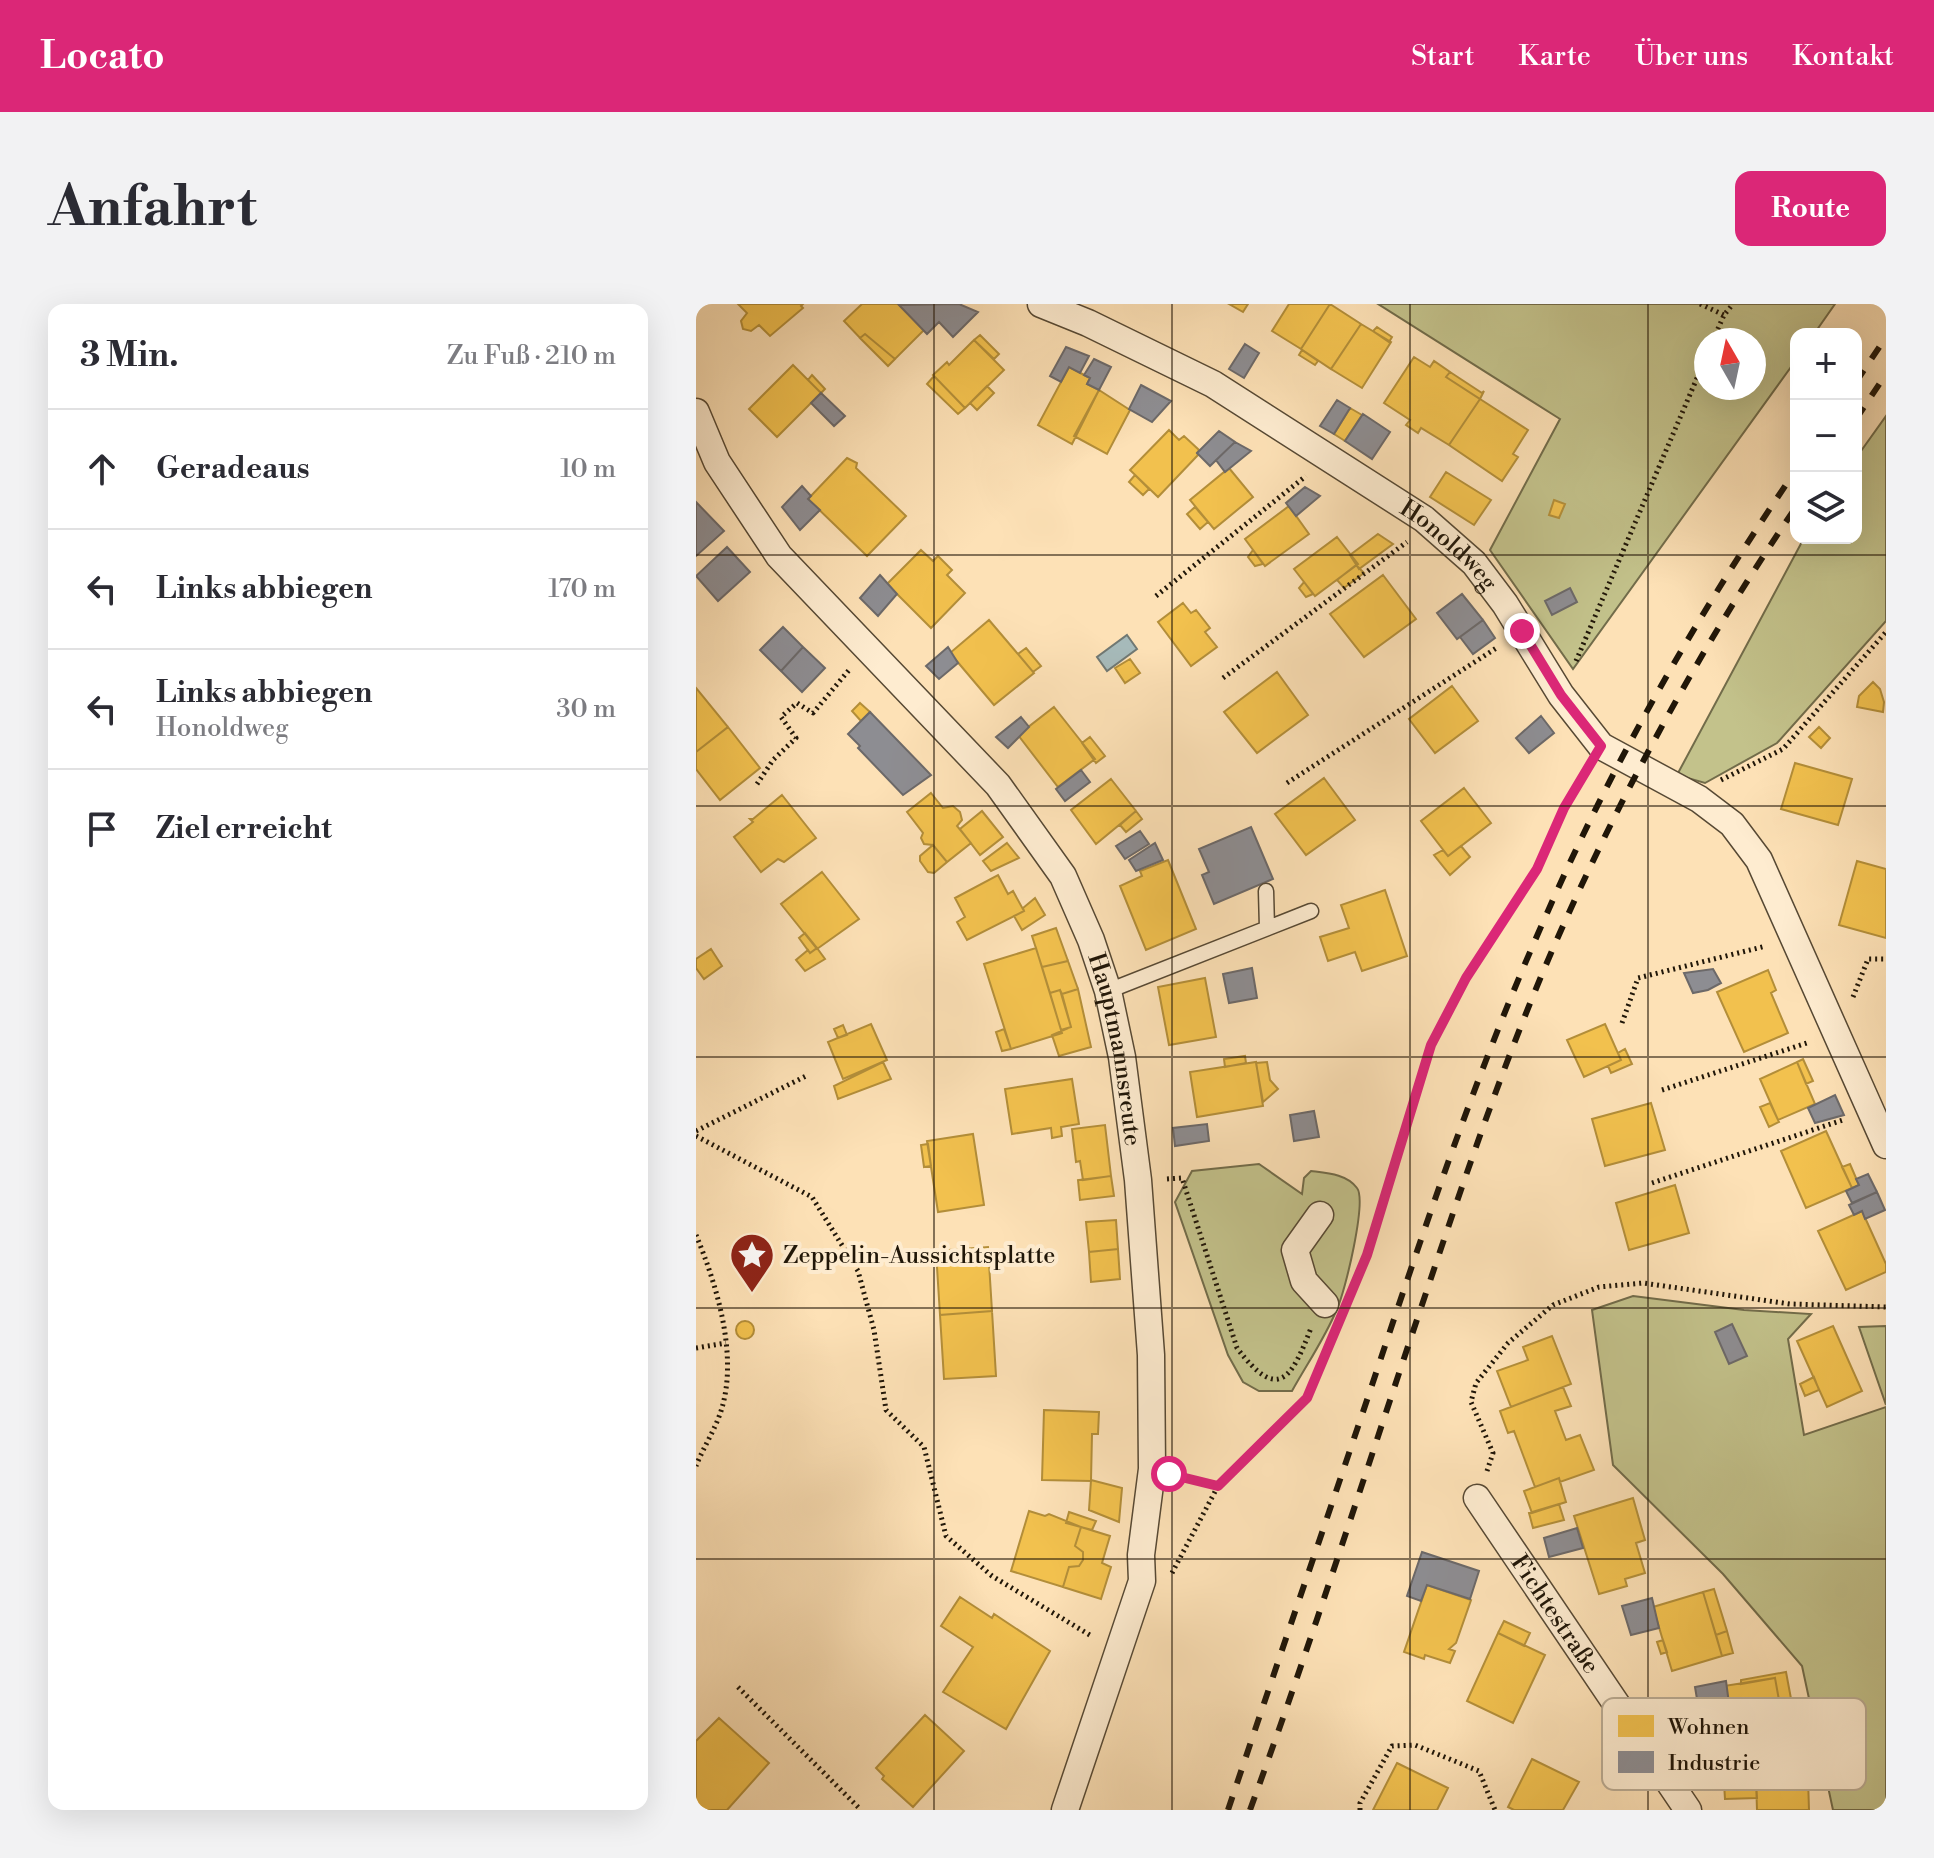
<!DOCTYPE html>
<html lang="de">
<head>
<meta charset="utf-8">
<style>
  body { margin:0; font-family:"Libre Bodoni",serif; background:#f2f2f3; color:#2b2b33 }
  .controls { position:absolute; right:24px; top:24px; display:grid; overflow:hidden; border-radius:16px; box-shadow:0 8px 32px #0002 }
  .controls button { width:72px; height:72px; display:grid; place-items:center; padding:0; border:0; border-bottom:2px solid #e1e1e2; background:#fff; color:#2b2b33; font:40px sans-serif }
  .compass { position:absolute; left:998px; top:24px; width:72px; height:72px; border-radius:50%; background:#fff; box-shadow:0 8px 32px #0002; rotate:351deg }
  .stop { position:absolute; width:24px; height:24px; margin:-18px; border:6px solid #db2777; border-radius:50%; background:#fff }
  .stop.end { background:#db2777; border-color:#fff; box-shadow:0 2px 8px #0008 }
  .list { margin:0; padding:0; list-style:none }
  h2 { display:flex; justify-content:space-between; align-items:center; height:104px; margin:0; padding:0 32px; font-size:34px }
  h2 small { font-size:26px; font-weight:400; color:#7c7c81 }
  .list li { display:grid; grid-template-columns:52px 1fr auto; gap:24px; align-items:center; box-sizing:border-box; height:120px; padding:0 32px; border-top:2px solid #e1e1e2 }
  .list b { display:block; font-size:30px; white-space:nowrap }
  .list p { margin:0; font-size:26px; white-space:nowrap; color:#7c7c81 }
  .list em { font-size:26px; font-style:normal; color:#7c7c81 }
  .icon { flex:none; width:44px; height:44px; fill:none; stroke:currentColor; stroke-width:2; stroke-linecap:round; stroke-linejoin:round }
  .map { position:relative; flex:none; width:1190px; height:1506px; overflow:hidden; border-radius:16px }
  header { display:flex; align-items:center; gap:48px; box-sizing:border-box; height:112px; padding:0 40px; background:#db2777; color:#fff }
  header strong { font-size:38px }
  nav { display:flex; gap:44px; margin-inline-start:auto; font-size:28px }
  .intro { display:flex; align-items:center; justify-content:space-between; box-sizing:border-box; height:192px; padding:0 48px }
  h1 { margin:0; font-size:56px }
  .button { padding:20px 36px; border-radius:16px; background:#db2777; color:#fff; font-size:28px; font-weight:700 }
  main { display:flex; gap:48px; padding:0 48px }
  aside { flex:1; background:#fff; border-radius:16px; box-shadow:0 8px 32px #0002 }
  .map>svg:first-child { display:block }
  .green { fill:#c3c28b; stroke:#726c4a; stroke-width:2; fill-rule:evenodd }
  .water { fill:#a6baba; stroke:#707873; stroke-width:2 }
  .homes { fill:#f2c14e; stroke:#b38e39; stroke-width:2 }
  .industry { fill:#8d8d92; stroke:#6c6969; stroke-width:2 }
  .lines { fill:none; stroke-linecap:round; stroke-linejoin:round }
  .lane-casing { stroke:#574934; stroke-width:17 }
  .street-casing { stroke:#574934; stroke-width:29 }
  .path { stroke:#201608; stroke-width:5; stroke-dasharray:2 4; stroke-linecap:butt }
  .lane { stroke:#feecd0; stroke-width:14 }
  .street { stroke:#feecd0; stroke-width:26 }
  .rail { stroke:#201608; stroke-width:6; stroke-dasharray:14 14; stroke-linecap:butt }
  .route { stroke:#db2777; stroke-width:10 }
  .grid { fill:none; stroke:#201608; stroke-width:2; stroke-opacity:0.55 }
  .labels { text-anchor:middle; stroke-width:8; stroke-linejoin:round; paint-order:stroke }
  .street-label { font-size:24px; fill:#201608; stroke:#feecd0 }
  .poi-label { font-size:24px; fill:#201608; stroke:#feecd0; text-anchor:start }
  .key { fill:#feecd0; stroke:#bbac94; stroke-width:2 }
  .key-label { font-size:22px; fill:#201608 }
</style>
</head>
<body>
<header>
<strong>Locato</strong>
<nav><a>Start</a><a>Karte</a><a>Über uns</a><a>Kontakt</a></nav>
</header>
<div class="intro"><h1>Anfahrt</h1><a class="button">Route</a></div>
<main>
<aside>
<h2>3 Min.<small>Zu Fuß · 210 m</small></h2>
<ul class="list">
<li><svg class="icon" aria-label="ahead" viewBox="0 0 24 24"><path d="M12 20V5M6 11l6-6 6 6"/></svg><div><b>Geradeaus</b></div><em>10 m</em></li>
<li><svg class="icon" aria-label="left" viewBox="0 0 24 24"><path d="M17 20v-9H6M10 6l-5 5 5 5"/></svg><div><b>Links abbiegen</b></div><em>170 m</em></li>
<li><svg class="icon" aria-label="left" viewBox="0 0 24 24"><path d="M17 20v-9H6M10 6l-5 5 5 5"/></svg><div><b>Links abbiegen</b><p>Honoldweg</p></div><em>30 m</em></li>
<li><svg class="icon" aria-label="arrive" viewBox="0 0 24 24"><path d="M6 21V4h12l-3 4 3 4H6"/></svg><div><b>Ziel erreicht</b></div></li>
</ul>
</aside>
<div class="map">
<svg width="1190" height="1506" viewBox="0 0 1190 1506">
  <rect width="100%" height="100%" fill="#fde1b6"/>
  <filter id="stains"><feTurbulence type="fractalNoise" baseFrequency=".0025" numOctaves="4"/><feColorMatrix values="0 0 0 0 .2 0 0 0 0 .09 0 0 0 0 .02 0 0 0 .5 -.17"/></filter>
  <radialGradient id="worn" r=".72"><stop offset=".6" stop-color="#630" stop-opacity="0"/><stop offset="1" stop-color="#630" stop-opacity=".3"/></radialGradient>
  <path class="green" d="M682,0H1139L1118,30H1100V56L877,365L794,246L864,115ZM1010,36H1058V84H1010Z
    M1190,112V317L1081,439L1009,479L981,471L1108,234H1160V154Z
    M563,860L606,890L608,874L615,867C631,869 651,870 661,884C671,897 649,988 641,1005C629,1034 611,1060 596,1087H563L547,1078L532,1051L479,898L496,867Z
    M937,992L1048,1006L1115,1010L1092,1035L1108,1131L1190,1103V1506H1137L1106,1362L1027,1270L917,1161L896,1006Z
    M1190,1022V1101L1163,1023Z"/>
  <path class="water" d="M431,331L441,345L411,367L401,353Z"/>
  <path class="homes" d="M42,0H107L105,2L107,4L74,32L63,21L55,27L47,25L45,17L51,9Z
    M166,0H202L228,26L199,55L169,30L164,34L148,17Z
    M533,0H552L547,8Z
    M593,0H634L605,45L576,27Z
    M634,0L665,20L635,65L605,45Z
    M665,20L695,38L666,84L635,65Z
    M681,23L696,33L693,38L677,27Z
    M169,30L199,55L192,62L164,34Z
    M284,31L303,50L298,55L278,36Z
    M278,36L308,66L269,104L237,71L251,58L253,61Z
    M606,46L622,57L619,61L603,51Z
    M718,53L734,63L738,57L754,68L750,73L784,95L753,141L725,124L722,129L710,121L714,116L688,99Z
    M97,61L125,89L81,133L53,105Z
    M373,63L394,74L391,80L403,86L376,140L342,121Z
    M754,68L786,89L788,87L784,95L750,73Z
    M116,71L129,85L125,89L112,76Z
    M238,72L269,104L262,110L231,80Z
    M291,82L298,89L281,106L274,99Z
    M403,86L434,106L411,150L378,132Z
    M784,95L832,126L817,150L822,153L806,177L753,141Z
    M654,104L666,111L649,137L638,130Z
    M473,126L483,136L488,132L503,146L501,149L502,151L462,193L434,166Z
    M151,154L161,159L160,164L210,212L171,252L112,195Z
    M533,164L557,193L518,225L494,196Z
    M750,168L795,196L778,221L734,193Z
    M439,171L453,185L447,191L433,178Z
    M858,196L869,200L863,214L853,211Z
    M593,202L613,230L569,262L549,235Z
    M499,203L512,218L504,225L491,210Z
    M682,230L697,240L663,265L654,251Z
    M641,233L662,260L619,292L598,265Z
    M225,246L237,257L242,252L256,266L251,271L269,289L235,324L191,280Z
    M557,246L567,260L559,262L552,253Z
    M660,261L668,269L648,284L641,276Z
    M687,271L720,315L668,353L634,310Z
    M608,278L617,290L610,293L603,284Z
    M487,299L495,309L500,306L514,324L509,328L521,343L495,362L462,318Z
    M293,316L338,369L298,401L254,349Z
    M330,344L345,362L337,368L322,350Z
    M434,355L444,369L429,379L419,364Z
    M581,368L612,411L561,449L528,408Z
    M1177,378L1184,385L1188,398L1187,408L1161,403L1163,392Z
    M756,382L782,417L739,449L713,415Z
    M0,384L32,423L0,448Z
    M164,399L174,408L165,417L156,407Z
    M358,403L399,455L362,483L322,431Z
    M32,423L64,464L24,496L0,465V448Z
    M1123,423L1134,434L1125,444L1113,433Z
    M394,433L409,452L400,459L386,439Z
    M1099,459L1156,475L1142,521L1085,505Z
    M628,474L659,516L610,551L579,510Z
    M415,475L440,507L400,540L375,506Z
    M768,484L795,519L752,552L725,517Z
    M235,489L247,504L257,502L264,508L266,516L261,522L275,539L251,558L237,541L228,540L225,534L227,529L211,508Z
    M86,491L120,534L88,558L82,555L65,568L38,533L57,518L54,515H57Z
    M286,507L307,533L284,551L264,525Z
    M440,507L446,515L430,528L424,521Z
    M311,539L323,554L295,567L287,557Z
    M237,541L251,558L238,569L232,568L224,557V552Z
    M765,542L774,553L754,571L738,551L747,546L752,552Z
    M472,556L500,625L450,646L424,582L446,572L444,567Z
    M1161,557L1190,565V634L1143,621Z
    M126,568L163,615L121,645L85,600Z
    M302,571L312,590L317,587L328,607L271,636L261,618L269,613L259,594Z
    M689,586L711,652L666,667L659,648L632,657L624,633L653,624L645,601Z
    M339,594L349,611L326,626L318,612L328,607L327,604Z
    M360,624L372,657L346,663L336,632Z
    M109,629L121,644L114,649L103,634Z
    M121,644L129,655L109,667L100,656L112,646L114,649Z
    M340,644L366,729L315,745L288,660Z
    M15,645L26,662L8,675L0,664V655Z
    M372,657L382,685L366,690L364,686L354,689L346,663Z
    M1072,666L1080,686L1075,689L1092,729L1048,748L1021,688Z
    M509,674L520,733L473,741L462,683Z
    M382,685L395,743L363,752L356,731L375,723L366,690Z
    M364,686L375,723L365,726L354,689Z
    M175,720L191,756L147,775L132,738Z
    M909,720L925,756L888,773L871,736Z
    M147,721L151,731L142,734L138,725Z
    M308,725L315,745L306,747L300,728Z
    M929,745L936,760L915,769L912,762L925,756L922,749Z
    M549,752L550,759L529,763L528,755Z
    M1107,755L1117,777L1110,780L1101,758Z
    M187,758L195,775L142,795L138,782Z
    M560,758L567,802L501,813L494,768Z
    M571,758L574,776L582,785L567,798L560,759Z
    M1101,758L1119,800L1082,816L1064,775Z
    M376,775L383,820L365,823L366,832L356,834L355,824L316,830L309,785Z
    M955,799L969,846L909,862L896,815Z
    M1074,799L1083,818L1073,823L1064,803Z
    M409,821L415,872L387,876L384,857L380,858L376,825Z
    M1130,827L1156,884L1110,904L1085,847Z
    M277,830L288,901L242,908L231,837Z
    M232,840L235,862L228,863L225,841Z
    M1154,860L1163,881L1156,884L1146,863Z
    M415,872L418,892L384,896L382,876Z
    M979,881L993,929L933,946L920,899Z
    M1166,907L1190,960V968L1150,986L1122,927Z
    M420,916L422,945L393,948L390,918Z
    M292,943L296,1007L244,1011L240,947Z
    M422,945L424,975L395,978L393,948Z
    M296,1007L300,1072L248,1075L244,1011Z
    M40 1026a9 9 0 1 1 18 0a9 9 0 1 1-18 0Z
    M1137,1022L1166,1087L1131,1103L1101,1037Z
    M856,1032L875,1080L815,1103L801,1067L832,1056L827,1043Z
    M1118,1073L1123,1086L1109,1092L1104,1080Z
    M867,1083L875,1102L859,1107L870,1136L884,1131L898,1166L864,1178L863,1174L839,1183L818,1127L812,1129L804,1107Z
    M348,1106L403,1108L402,1130H396L395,1177L346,1176Z
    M863,1174L870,1198L836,1209L828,1187Z
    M395,1176L426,1184L423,1218L393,1206Z
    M937,1194L949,1236L940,1239L949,1269L929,1275L931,1282L903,1290L878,1212Z
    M863,1200L868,1216L837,1224L833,1209Z
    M333,1207L349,1212L353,1210L385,1223L379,1242L387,1248V1256L383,1262L373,1263L367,1283L315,1267Z
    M373,1208L400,1217L396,1226L370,1219Z
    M385,1223L414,1232L406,1259L415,1263L405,1295L367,1283L373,1263L383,1262L387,1256V1248L379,1242Z
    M731,1281L775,1296L760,1339L753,1345L759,1347L754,1359L729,1351L728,1355L708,1348Z
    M1018,1285L1031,1327L1020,1331L1007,1288Z
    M1007,1288L1026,1352L976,1367L957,1303Z
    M264,1293L296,1314L298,1310L354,1347L310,1425L247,1388L277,1343L245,1322Z
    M808,1317L834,1329L828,1342L802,1329Z
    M1031,1327L1037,1349L1026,1352L1020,1331Z
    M802,1329L849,1351L817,1419L771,1397Z
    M967,1336L971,1348L965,1350L961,1338Z
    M1090,1368L1099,1416L1087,1418L1079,1374L1045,1380V1376Z
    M1079,1374L1091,1441L1040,1450L1028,1382Z
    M229,1411L268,1447L217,1503L186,1475L188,1472L180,1464Z
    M23,1414L73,1459L31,1506H0V1437Z
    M836,1455L883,1478L867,1506H818L812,1503Z
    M701,1459L752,1484L741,1506H677Z
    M1112,1473L1113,1506H1061L1060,1475Z
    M1060,1477L1061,1494L1029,1495L1028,1479Z"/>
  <path class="industry" d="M263,0L282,8L257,33L243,18L231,30L203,1Z
    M549,40L563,49L548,74L533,65Z
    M370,43L393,52L384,69L373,63L365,78L354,72Z
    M398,55L415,63L403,86L391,80L394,74L388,71Z
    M445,81L475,97L456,118L433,105Z
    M125,89L149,112L138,122L115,99Z
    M641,96L654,104L638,130L624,122Z
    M667,110L694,128L676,155L649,137Z
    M523,127L539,138L514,162L501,149Z
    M539,138L555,147L529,168L520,156Z
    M106,182L115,192L112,195L124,206L104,226L86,203Z
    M609,183L624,192L600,212L590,199Z
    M0,198L28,227L0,252Z
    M31,243L54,268L22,297L0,272Z
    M184,271L201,290L182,312L164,294Z
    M874,284L881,298L856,311L849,297Z
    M766,290L787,316L761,335L741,309Z
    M787,316L799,334L777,350L764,333Z
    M87,323L107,343L85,367L64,346Z
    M107,343L129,364L106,388L85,367Z
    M252,343L262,359L243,375L230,362Z
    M174,408L235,471L207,491L162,444L164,442L152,430Z
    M845,412L858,429L833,449L820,434Z
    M325,413L333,423L312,444L300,433Z
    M385,466L394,478L369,497L360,485Z
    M555,523L577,575L518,600L506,571L513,568L503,545Z
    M444,527L453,540L429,555L420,542Z
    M459,539L467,556L440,567L433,556Z
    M556,664L561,694L533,699L527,670Z
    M1017,665L1025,679L1012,686L997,689L988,669Z
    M1139,791L1148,811L1119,819L1112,804Z
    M618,807L623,833L598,837L594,811Z
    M511,820L513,837L479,842L477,824Z
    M1172,870L1181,888L1156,899L1150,887L1163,881L1160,875Z
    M1181,888L1189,906L1169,915L1166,907L1158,911L1153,901Z
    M1036,1020L1051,1052L1033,1060L1019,1028Z
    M881,1224L887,1244L853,1253L848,1234Z
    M726,1248L783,1267L774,1295L731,1281L725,1297L711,1292Z
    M956,1294L963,1324L935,1331L926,1302Z
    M1030,1377L1034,1407L1004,1413L999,1383Z"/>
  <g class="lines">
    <g class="lane-casing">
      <path id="lane" d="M570,587L571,624
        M412,687L615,607"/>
    </g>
    <g class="street-casing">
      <g id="street">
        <path id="s1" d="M345,0L392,19L517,80L728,215L778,259L809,300L865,391L905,442L1003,495L1036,520L1063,556L1190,841"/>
        <path id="s2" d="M0,108L21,158L83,252L302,481L367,572L395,636L412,687L426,753L442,876L455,1051L456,1165L445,1251L446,1277L369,1506"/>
        <path d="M624,911L599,946L608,977L629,1000"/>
        <path id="s3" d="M781,1194L992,1506"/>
      </g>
    </g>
    <path class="path" d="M1004,0L1028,11
      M1017,36L1028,11L1037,0
      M460,292L610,172
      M880,357L1010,53
      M527,374L711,238
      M1025,476L1087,445L1190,328
      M591,479L802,343
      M61,480L77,456L100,434L85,413L101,399L117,409L153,366
      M1157,693L1172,655H1190
      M926,719L942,674L1070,642
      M966,786L1114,738
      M0,827L110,772
      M0,832L116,893L162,967L178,1026L190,1106L228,1143L250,1232L296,1272L397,1333
      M471,875L486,874L541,1044C583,1100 596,1073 615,1024
      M956,879L1147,816
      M0,931C20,979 41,1047 27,1100C22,1121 8,1142 0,1162
      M656,987L671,951L735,741L770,674L841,565L868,504L890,467
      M0,1044L30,1039
      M791,1167L797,1149L775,1098L780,1079L812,1039L857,1001L903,983L947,979L1094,1000L1190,1003
      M482,1172L522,1182
      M476,1269L522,1182L611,1094L640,1026
      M42,1383L165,1506
      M664,1506V1499L696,1442L719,1441L783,1467L799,1506"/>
    <use href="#lane" class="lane"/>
    <use href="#street" class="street"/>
    <path class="rail" d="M1160,78L1190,33
      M1160,115L1190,70
      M532,1506C578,1369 625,1232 671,1096C726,931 781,765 852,607C920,452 1005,305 1100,166
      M554,1506C617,1334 672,1160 731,986C773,861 816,734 871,613C935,471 1012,332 1100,203"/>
  </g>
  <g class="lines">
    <path class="route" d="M473,1170L522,1182L611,1094L671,951L735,741L770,674L841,565L868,504L905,442L865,391L826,327"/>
  </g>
  <path class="grid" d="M238,0V1506M476,0V1506M714,0V1506M952,0V1506M0,251H1190M0,502H1190M0,753H1190M0,1004H1190M0,1255H1190"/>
  <defs>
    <g id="sight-pin" transform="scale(2.3)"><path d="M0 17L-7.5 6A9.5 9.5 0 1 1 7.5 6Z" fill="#8f2418" stroke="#feecd0"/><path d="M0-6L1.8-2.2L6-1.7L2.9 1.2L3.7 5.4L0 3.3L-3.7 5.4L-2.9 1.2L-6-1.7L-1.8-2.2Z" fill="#fff"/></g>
  </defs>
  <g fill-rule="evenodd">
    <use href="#sight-pin" x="56" y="951"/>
  </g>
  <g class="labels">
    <g class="street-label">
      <text dy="8" stroke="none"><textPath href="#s1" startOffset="476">Honoldweg</textPath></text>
      <text dy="8" stroke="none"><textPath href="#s2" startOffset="778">Hauptmannsreute</textPath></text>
      <text dy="8" stroke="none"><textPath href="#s3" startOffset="140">Fichtestraße</textPath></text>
    </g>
    <g class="poi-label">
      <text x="87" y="959">Zeppelin-Aussichtsplatte</text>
    </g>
  </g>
  <rect x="906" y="1394" width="264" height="92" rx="12" class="key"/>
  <rect x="922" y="1411" width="36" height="22" fill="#f2c14e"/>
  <rect x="922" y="1447" width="36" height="22" fill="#8d8d92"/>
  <g class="key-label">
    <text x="972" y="1430">Wohnen</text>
    <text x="972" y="1466">Industrie</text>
  </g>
  <rect width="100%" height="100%" filter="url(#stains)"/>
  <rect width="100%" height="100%" fill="url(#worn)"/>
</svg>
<div class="controls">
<button>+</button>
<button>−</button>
<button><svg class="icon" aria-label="layers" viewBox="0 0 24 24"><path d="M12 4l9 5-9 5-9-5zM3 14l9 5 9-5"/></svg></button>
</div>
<svg class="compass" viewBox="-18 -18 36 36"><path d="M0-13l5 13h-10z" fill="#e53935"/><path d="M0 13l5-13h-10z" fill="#7c7c81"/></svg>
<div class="stop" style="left:473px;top:1170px"></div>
<div class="stop end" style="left:826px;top:327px"></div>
</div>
</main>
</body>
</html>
